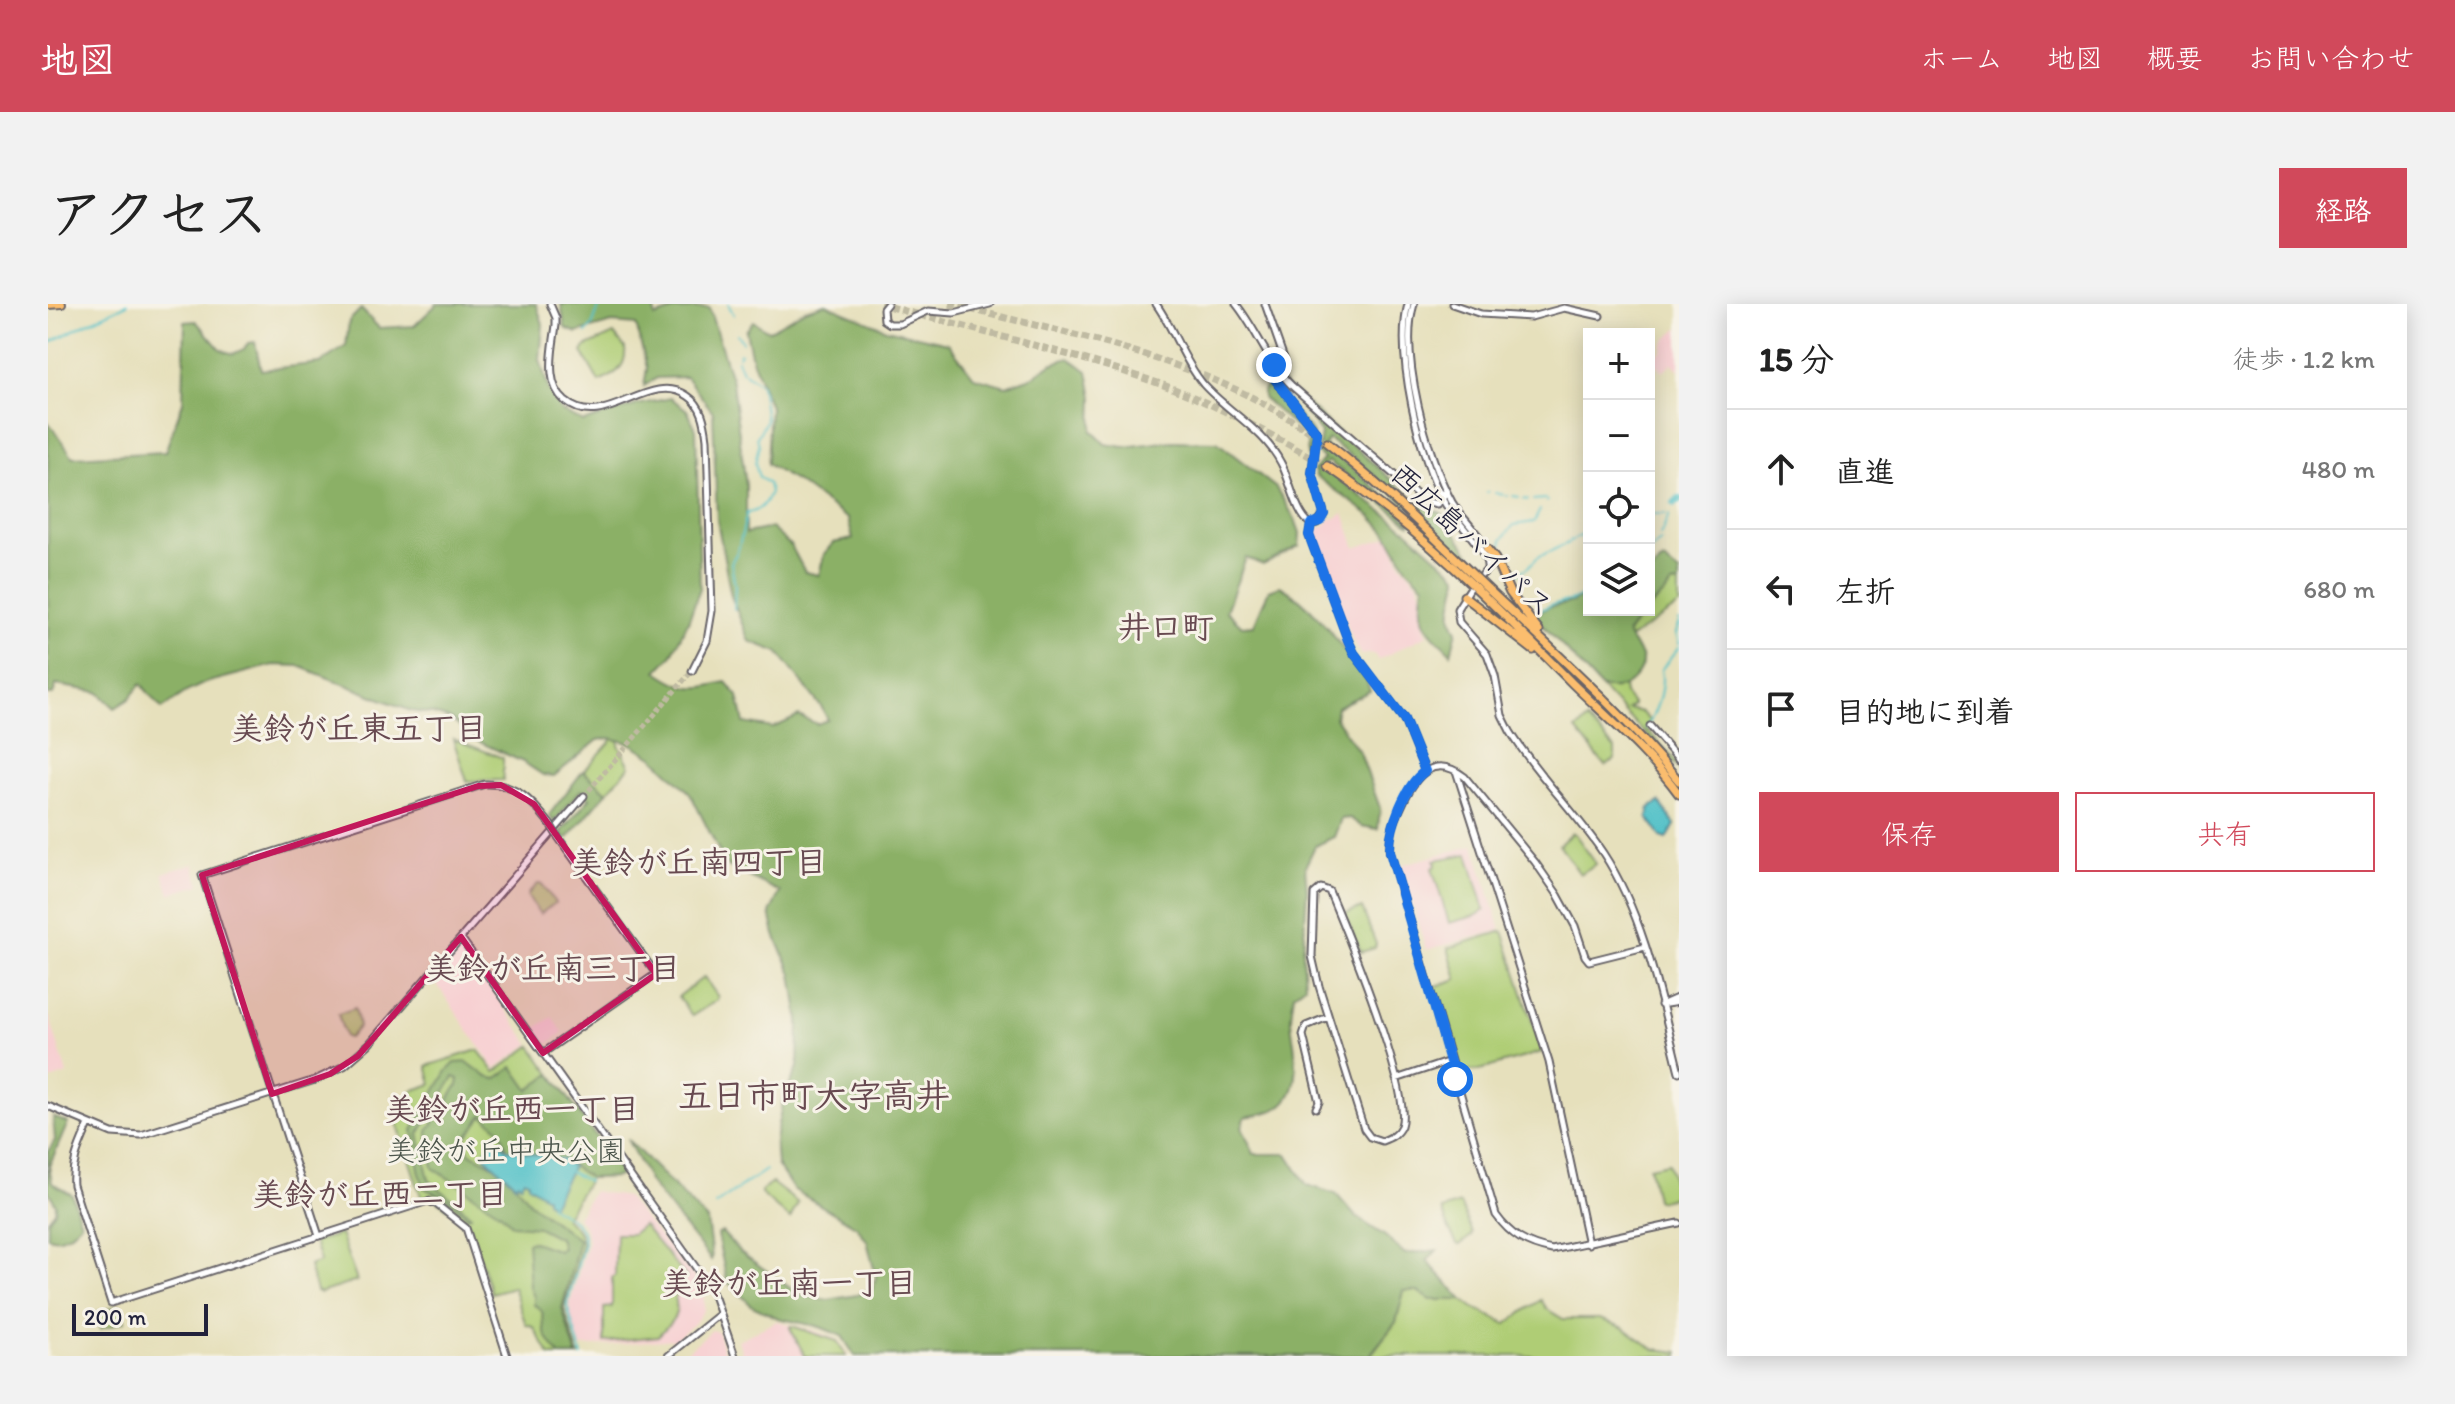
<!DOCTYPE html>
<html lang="ja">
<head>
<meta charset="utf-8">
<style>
  body { margin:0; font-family:Itim,"Klee One",sans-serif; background:#f2f2f2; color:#222 }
  .controls { position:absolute; right:24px; top:24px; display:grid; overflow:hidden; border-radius:0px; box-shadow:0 4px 20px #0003 }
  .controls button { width:72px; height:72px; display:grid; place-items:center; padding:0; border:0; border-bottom:2px solid #e0e0e0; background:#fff; color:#222; font:40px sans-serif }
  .scale { position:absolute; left:24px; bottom:20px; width:136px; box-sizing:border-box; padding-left:8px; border:4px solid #22223b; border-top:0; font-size:22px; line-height:28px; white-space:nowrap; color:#22223b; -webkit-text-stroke:6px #f7f3e8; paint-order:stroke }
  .stop { position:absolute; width:24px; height:24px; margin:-18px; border:6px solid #1a73e8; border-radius:50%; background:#fff }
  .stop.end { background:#1a73e8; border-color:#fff; box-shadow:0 2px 8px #0008 }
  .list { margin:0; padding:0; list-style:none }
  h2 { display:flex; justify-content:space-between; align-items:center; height:104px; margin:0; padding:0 32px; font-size:34px }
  h2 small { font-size:26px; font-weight:400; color:#767676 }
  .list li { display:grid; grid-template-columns:52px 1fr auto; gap:24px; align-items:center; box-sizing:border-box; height:120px; padding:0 32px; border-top:2px solid #e0e0e0 }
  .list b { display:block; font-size:30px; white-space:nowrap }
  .list em { font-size:26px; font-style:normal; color:#767676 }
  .actions { display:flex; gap:16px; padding:24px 32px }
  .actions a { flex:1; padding:18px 0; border:2px solid #d1495b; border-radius:0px; text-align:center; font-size:28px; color:#d1495b }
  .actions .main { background:#d1495b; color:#fff }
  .icon { flex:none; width:44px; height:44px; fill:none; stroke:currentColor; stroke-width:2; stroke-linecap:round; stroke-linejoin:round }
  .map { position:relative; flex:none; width:1631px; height:1052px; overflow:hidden; border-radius:0px }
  header { display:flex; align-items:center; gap:48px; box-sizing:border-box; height:112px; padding:0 40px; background:#d1495b; color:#fff }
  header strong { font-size:38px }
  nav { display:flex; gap:44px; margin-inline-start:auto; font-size:28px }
  .intro { display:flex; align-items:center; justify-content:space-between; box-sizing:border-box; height:192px; padding:0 48px }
  h1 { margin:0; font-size:56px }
  .button { padding:20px 36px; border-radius:0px; background:#d1495b; color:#fff; font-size:28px; font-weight:700 }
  main { display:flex; gap:48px; padding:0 48px }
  aside { flex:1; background:#fff; border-radius:0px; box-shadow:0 4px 20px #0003 }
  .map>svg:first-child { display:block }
  .built { fill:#f7cfd1 }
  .green { fill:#afcd74; stroke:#687858; stroke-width:2 }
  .forest { fill:#8bb066; stroke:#566950; stroke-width:2 }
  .water { fill:#53c1c8; stroke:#3a7282; stroke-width:2 }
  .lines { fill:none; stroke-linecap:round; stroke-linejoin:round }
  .stream { stroke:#53c1c8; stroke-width:2 }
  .river { stroke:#53c1c8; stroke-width:8 }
  .minor-tunnel { stroke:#bfbaa2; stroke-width:5; stroke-dasharray:5 2.5; stroke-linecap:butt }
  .highway-tunnel { stroke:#bfbaa2; stroke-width:7; stroke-dasharray:7 3.5; stroke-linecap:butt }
  .minor-casing { stroke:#676468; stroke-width:9 }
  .major-casing { stroke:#676468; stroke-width:10 }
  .highway-casing { stroke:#676468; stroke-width:11 }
  .minor { stroke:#fff; stroke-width:5 }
  .major { stroke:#fbbd6e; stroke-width:6 }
  .highway { stroke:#fbbd6e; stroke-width:7 }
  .minor-bridge-casing { stroke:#676468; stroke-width:9; stroke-linecap:butt }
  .minor-bridge { stroke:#fff; stroke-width:5 }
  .route { stroke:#1a73e8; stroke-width:10 }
  .marked { fill:#c2185b; fill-opacity:0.2; stroke:#c2185b; stroke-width:6; stroke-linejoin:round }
  .labels { text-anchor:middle; stroke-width:6; stroke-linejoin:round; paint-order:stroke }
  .street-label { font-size:30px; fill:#22223b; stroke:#f7f3e8 }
  .park-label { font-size:30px; fill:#4c554c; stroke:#f7f3e8 }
  .neighbourhood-label { font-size:32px; font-weight:bold; fill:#684a51; stroke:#f7f3e8 }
  .quarter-label { font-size:34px; font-weight:bold; fill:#684a51; stroke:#f7f3e8 }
</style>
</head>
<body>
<header>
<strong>地図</strong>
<nav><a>ホーム</a><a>地図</a><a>概要</a><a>お問い合わせ</a></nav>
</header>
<div class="intro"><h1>アクセス</h1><a class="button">経路</a></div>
<main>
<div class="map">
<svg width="1631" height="1052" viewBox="0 0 1631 1052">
  <rect width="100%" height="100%" fill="#f7f3e8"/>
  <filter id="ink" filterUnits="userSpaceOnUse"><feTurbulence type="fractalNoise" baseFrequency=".0125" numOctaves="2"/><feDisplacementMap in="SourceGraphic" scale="16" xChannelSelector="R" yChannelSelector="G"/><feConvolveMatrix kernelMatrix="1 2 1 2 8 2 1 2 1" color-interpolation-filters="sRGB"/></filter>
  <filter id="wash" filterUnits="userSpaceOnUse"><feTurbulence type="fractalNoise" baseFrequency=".006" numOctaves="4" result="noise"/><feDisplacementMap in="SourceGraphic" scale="32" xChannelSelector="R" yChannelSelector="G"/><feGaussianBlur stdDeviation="1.8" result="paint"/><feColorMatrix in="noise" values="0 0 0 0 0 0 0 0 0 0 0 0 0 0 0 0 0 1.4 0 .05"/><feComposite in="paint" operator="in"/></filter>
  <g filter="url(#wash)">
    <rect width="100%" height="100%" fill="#e6e0bc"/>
    <path class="built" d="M1631,23V66L1624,59L1615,68L1604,55L1614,46L1615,39Z
      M1296,209L1308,244L1341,232L1353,260L1371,280L1375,294L1373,312L1379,331L1330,356L1327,351L1321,349L1314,351L1305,337L1266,232L1267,226L1276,222L1283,214L1286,215Z
      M1426,541L1453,626L1378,646L1353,561Z
      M146,560L152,581L122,590L115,569Z
      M413,647L420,652L482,740L447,765L385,675L409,649Z
      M0,708L19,770L0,777Z
      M504,713L515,728L499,740H496L486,725Z
      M545,887L578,893L638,964H640L649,977L656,993V1006L646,1020L627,1035L533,1043L522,1010V999L540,936L535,919L529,914Z
      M729,1017L767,1027L790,1036L800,1052H695L690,1036Z
      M664,1026L670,1028L677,1052H633Z"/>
    <path class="green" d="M566,30L577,44C579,63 567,71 551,78L534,48L537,43Z
      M1631,280V302L1581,335L1579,329C1591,309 1610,300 1623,281Z
      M1576,383L1577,391L1585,401L1580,405L1593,408L1602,417L1597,424L1629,458V463L1553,384Z
      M1539,416L1567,445V455L1557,462L1528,426Z
      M572,422L571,441L582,462L559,488L536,467L566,434Z
      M405,435L455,454V476L419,477Z
      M1524,529L1527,530L1548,560L1532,570L1511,541Z
      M1420,550L1437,606L1427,612L1401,619L1384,564L1388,562L1387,556Z
      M490,580H494L507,599L492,610L480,593V590Z
      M1314,604L1328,640L1327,644L1313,648L1296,610Z
      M1455,627L1494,748L1432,766L1411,769L1386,683L1409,675L1400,644Z
      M656,673L670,693L669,696L644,712L630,693Z
      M307,704L311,722L301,734L297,733L290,710Z
      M483,742L574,869L569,873L541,874L517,914C526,922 533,927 534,940L516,1004L531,1052H502L486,1024L483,1022L478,1021L465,983L443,989L421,920L383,892L374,895L346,809L367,802L363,787L384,780L379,762L430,746L447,768Z
      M1620,859L1628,891L1626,893L1611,897L1608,895L1601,863Z
      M724,879L750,899L742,915L713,890V887Z
      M1412,900L1424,929L1423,932L1412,941L1409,940L1400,923L1394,906Z
      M595,921L638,973L633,977L637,986L627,992C632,1014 624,1016 610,1032L556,1038V1004L564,1003V974L567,971L568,930H584Z
      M292,930L309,977L272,989L268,987L261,962L272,958L266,938Z
      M1369,986L1383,996H1415L1426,1004L1458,1020L1493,996L1499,1005L1515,1015H1551L1563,1019L1576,1024L1606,1045L1631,1048V1052H1322L1348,1018L1356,987Z
      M72,1001L77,1017L52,1025L47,1009Z
      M744,1022L789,1037L798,1052H757L742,1024Z"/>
    <path class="forest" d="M389,0H488L495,20L492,56L501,87L513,107L535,118L588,101L623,94L639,106L648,125L652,284L640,318L623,352L609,367C638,387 645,386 678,378L690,392L696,419L725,424L751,412L769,420L780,416L774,404L730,348L701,337L683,292L669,216L665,108L638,73L609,74L596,82L599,64L588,21L564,19L529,29L517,24L513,0H606L607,13L627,6L661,4L684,78L698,181V229L723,224L743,242L757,268L771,271L776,250L785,239L805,235L800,215L753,181L719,160L722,103L704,55L698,27L705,17L720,27L757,6L778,0L838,25L900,39L926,73L958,82L986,72L1003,60L1021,54L1040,67L1045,93L1044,127L1057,140L1076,143L1124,137L1169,138L1228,184L1247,215L1252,229L1251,242L1215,261L1198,254L1178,307L1194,322L1206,321L1221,286L1232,282C1270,303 1294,344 1319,378L1322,387L1289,403L1287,414L1312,449L1332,504L1330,525L1313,522L1302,514L1293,515L1286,533L1267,542L1257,563L1259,586L1255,649L1257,681L1246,690C1245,698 1243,707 1243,716C1245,745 1260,787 1228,805C1219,810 1207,811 1197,813L1194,823L1206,850H1239L1259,881L1288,890L1308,913L1337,932L1357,950L1389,946L1379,957L1415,996H1383L1369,987H1356L1348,1018L1321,1052H807L794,1032L772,1023L730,1014L704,1002L679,977L669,931L674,928L691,947L752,991L780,996L809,991L825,984L828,973L819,937L809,923L745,885L729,861L727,836L735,795L750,763L751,716L744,670L727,631L722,609L732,588L678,561L642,489L605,453L582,439L562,434L550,436L506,472L495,471L475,458L429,437L402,415L385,410L363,407L251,362L226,361L157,379L138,388L114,405L93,380L81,395L67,404L50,388L8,381L5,391H0V118L25,153L117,148L135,98L137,18L148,17L172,45L185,50L196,45L200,39L207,38L213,66L272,59L298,42L301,17L313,5L331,24L366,22Z
      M1221,77L1265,129L1262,152H1259V134L1215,94V87Z
      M1234,78L1363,193L1376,202L1394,209L1425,254L1427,258L1424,261L1310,157L1280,135L1276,141L1329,185L1363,218L1362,220L1280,157L1275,164L1353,221L1410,272C1409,293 1397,307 1409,327L1403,349C1377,323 1369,320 1376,281L1360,265L1339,229L1323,212L1268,172L1266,166L1276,155L1270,149L1273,129Z
      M1616,257L1631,269V280L1623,281L1616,291L1601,303C1601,285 1597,266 1616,257Z
      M1541,288V306H1598L1579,329C1582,338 1589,343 1593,352C1598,364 1584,379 1574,383C1569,385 1559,384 1553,384L1489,315V309L1500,303L1524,298Z
      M535,467L559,488L520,534H517L513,528L542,494L533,486L506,518L501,511Z
      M419,758L439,773L448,775L465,763L481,786L503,770L574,869L569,873L541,874L516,856L459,845L452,826L435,811L418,834V842L422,849L451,864L468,881L482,899L531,936L514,1005L529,1052H512C507,1045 501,1039 497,1029C493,1018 500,1007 486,1001V993L482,983L479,939L483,937L511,947L514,944L511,934L490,923L464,921L454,910L385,864L380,836V827L410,781L411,775L406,773L371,830L381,876L423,911L420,913L395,892L376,884L371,866L365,826L399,767L407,759Z
      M5,813L20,819L1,862L4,878L24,891L33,919C24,929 14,938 0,933V916L7,907L8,901L0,886V848L7,836Z
      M579,835L659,916L664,954L663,956L602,879Z"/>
    <path class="water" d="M1612,498L1627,521L1619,535L1613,533L1600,514L1602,504Z
      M445,834L459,845L516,856L524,863L504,901L498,897V893L480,881V877L476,875L473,880L470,878L468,881C457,870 445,862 435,850Z"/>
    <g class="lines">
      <path class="stream" d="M680,0L686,11
        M538,29L544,22L552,1
        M689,30L694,38
        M0,40L35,21L79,0
        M690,52L692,49
        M689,56L694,68
        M1439,188H1440
        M1447,189L1455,190
        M1458,191H1460
        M1465,192L1471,193
        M1475,195L1480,196
        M1485,196L1497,195
        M1498,198L1499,197
        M1601,210H1617
        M1466,221L1486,218L1492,206
        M1612,232L1621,211
        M1526,235L1541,228
        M1522,237L1524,236
        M1454,241V236L1465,222
        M1601,248L1613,237
        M1479,264L1490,253L1520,239
        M1465,278L1468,271L1477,265
        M686,305L687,282L683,259L690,246L699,209C711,208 718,199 722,188L720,180L711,173L707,160L711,141L709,133L718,117L713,81L697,69
        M1490,307L1505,300L1525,296L1541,287
        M1631,340L1628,329L1631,317
        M1598,424C1608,410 1617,382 1613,366L1631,343
        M519,866L539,877
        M503,899L502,902C519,912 536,918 536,939L519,1002L534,1052
        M667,901L718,866"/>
      <path class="river" d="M1627,199L1631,195"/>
    </g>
  </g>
  <g filter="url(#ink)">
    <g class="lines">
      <path class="minor-tunnel" d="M536,492L644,367"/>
      <path class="highway-tunnel" d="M832,0C930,28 1030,49 1126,85C1179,106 1229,134 1279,162
        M902,0C992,23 1087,42 1173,79C1211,95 1245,116 1279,139"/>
      <g class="minor-casing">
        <path id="minor" d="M502,0L508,14V21C506,37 502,54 504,70C505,81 509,90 517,97C557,130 600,65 640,92C654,101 657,118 659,135L664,307L659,337L644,367
          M839,0L835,5L836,16L842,20H852L880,7L906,9L942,0
          M1108,0C1126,25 1135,56 1155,80C1180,108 1216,126 1233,159C1242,175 1248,211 1263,220L1269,219L1276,210L1264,169L1269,129L1226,74L1224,68L1226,61
          M1188,0C1209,26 1220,59 1244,82L1376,197L1389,200L1399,188
          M1217,0L1238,60L1235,72
          M1360,0C1347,50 1371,153 1396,198C1406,216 1441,247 1439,264
          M1366,0C1351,50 1379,153 1404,198C1416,218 1441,237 1444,260L1435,270
          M1404,0L1433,10L1483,13L1516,4L1552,12
          M1373,193L1394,189
          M1263,220L1261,231L1300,336L1306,349L1356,415L1377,467
          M1421,286L1409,305L1411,318L1439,350L1447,372L1454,411L1462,427C1488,470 1526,506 1555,549C1596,611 1613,696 1631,768
          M1602,422L1631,456
          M1408,467L1501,758L1540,940
          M1273,584L1281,587C1297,625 1365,789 1353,822C1349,831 1342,834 1334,837L1322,833L1316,825L1271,682L1264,652L1266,590Z
          M413,634L656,975L667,994L687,1052
          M1597,643L1541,657L1537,652L1527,622L1510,591L1487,558L1417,473C1386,449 1368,471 1355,499C1347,516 1341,529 1342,548L1448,911C1463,932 1479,941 1504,946L1631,919
          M1618,700L1631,698
          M1613,701L1631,693
          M495,749L608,670L510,533
          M1348,775L1402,757
          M0,802L64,829L93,831L267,776L296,762L321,740L536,492
          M1268,804L1271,798L1255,731L1258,722L1280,713
          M41,820C32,841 23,858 25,881L63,999L380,897L388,900L418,924L459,1052
          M271,932L154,571L437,480C468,479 484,497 502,520
          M620,1052L672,1010"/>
      </g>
      <g class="major-casing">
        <path id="major" d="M0,1L14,0"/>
      </g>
      <g class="highway-casing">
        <path id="highway" d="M1279,139C1338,184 1388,236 1442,287C1507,348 1574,408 1631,477
          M1279,162C1370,223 1448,302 1525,380C1561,415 1601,449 1631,490
          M1439,245L1447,255L1462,289L1491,327
          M1416,292L1485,346"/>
      </g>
      <use href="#minor" class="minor"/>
      <use href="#major" class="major"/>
      <use href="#highway" class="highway"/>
      <g class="minor-bridge-casing">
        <path id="minor-bridge" d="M502,520L510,533"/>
      </g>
      <use href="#minor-bridge" class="minor-bridge"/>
    </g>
  </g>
  <g class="lines" filter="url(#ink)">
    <path class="route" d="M1226,61L1224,68L1226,74L1269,129L1264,169L1276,210L1272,217L1263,220L1261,231L1300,336L1306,349L1356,415L1377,467C1357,481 1341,524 1342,548L1407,775"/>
  </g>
  <path class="marked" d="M453,481L486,500L608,670L495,749L413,633L310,752L282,770L224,790L154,571L430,482Z"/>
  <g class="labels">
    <g class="street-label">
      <text transform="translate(1424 236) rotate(43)" y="10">西広島バイパス</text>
    </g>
    <g class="park-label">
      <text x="458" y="857">美鈴が丘中央公園</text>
    </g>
    <g class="neighbourhood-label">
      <text x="1118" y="334">井口町</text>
      <text x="311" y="435">美鈴が丘東五丁目</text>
      <text x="651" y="569">美鈴が丘南四丁目</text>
      <text x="505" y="675">美鈴が丘南三丁目</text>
      <text x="464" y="816">美鈴が丘西一丁目</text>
      <text x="332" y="901">美鈴が丘西二丁目</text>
      <text x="741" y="990">美鈴が丘南一丁目</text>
    </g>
    <g class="quarter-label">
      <text x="766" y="803">五日市町大字高井</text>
    </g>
  </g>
</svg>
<div class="controls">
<button>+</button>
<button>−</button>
<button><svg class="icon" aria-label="locate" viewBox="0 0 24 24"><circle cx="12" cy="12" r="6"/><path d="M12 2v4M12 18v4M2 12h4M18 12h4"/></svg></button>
<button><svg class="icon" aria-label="layers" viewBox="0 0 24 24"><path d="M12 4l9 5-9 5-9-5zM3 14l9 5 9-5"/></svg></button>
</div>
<div class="scale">200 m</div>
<div class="stop" style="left:1407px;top:775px"></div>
<div class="stop end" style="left:1226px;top:61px"></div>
</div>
<aside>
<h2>15 分<small>徒歩 · 1.2 km</small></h2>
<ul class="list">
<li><svg class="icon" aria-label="ahead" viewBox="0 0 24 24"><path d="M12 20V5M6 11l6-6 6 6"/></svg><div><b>直進</b></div><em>480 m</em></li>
<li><svg class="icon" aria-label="left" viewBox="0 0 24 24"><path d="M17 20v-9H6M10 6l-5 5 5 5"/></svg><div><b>左折</b></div><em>680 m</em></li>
<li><svg class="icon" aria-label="arrive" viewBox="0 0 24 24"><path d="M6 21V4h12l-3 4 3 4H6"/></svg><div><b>目的地に到着</b></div></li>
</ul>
<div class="actions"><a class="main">保存</a><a>共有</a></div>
</aside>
</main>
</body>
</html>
